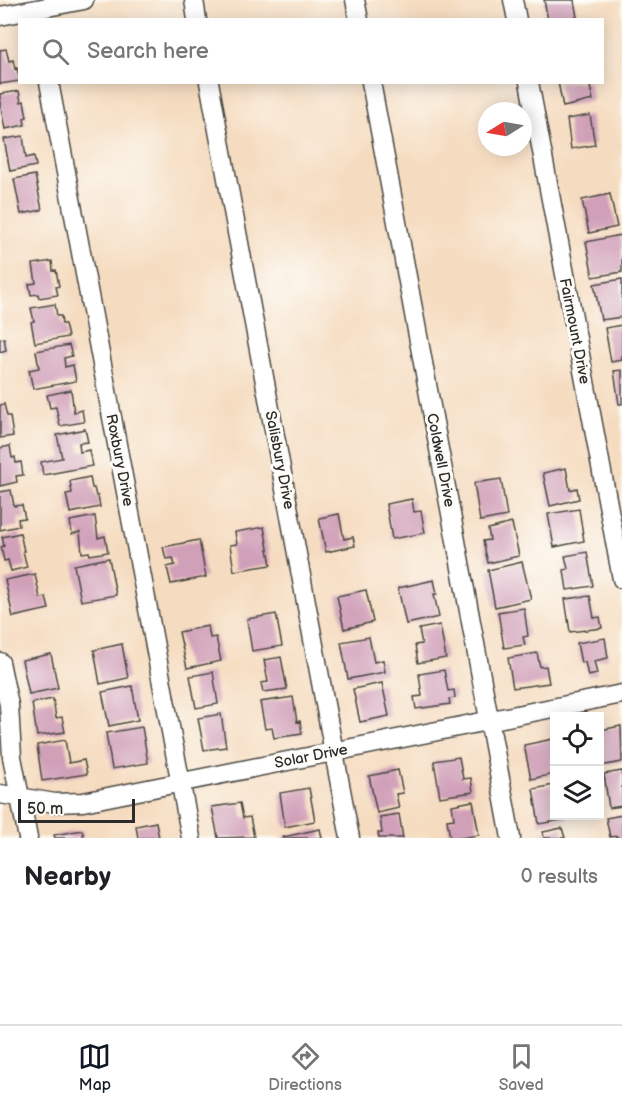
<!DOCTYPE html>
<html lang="en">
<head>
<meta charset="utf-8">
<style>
  body { margin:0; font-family:"Balsamiq Sans",sans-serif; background:#f2f2f2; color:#202124 }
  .controls { position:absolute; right:18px; bottom:18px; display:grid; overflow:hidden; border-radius:0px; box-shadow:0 3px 15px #0003 }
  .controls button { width:54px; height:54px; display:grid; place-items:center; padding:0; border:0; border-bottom:2px solid #e0e0e0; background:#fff; color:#202124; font:30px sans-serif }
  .compass { position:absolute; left:478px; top:102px; width:54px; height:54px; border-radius:50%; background:#fff; box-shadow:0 3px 15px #0003; rotate:259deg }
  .scale { position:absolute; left:18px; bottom:15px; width:117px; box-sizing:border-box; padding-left:6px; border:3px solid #2b2b2b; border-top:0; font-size:16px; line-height:21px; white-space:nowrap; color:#2b2b2b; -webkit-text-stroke:4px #fdfcf7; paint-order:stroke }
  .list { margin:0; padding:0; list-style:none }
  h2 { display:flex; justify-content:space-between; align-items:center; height:78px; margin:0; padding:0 24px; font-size:26px }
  h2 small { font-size:20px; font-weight:400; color:#757577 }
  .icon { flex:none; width:33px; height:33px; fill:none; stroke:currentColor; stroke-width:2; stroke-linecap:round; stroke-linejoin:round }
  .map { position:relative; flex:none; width:622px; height:838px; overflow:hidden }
  .search { position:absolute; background:#fff; box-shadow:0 3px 15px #0003; left:18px; right:18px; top:18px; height:66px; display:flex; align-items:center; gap:15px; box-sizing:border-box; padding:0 21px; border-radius:0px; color:#757577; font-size:22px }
  .sheet { height:186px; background:#fff }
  nav { display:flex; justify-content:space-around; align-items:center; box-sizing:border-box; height:84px; border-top:2px solid #e0e0e0; background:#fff; font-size:16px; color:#757577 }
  nav a { display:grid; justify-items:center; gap:3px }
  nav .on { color:#111827 }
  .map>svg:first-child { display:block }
  .building { fill:#d09fb8 }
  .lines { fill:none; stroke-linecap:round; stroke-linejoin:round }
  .street-casing { stroke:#494641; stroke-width:21 }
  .street { stroke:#fff; stroke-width:18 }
  .labels { text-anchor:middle; stroke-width:6; stroke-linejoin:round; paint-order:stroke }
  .street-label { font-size:15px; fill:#2b2b2b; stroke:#fdfcf7 }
</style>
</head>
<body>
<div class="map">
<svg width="622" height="838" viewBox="0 0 622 838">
  <rect width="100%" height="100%" fill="#fdfcf7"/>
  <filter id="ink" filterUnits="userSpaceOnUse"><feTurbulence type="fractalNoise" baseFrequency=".0167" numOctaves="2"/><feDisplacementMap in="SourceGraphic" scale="12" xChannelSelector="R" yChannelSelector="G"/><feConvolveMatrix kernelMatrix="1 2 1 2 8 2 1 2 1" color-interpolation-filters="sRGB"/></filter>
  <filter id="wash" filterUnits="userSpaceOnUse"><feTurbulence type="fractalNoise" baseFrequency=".008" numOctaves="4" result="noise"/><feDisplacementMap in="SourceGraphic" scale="24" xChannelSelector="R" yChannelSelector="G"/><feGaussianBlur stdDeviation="1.35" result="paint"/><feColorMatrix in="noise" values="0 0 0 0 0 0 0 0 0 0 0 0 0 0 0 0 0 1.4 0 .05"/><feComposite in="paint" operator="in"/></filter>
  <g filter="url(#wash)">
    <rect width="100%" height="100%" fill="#f5dcc0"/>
    <g id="blocks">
      <path class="building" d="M544,0H574L577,17L561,20H548Z
        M6,49L9,61L13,60L15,69L17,68L20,81L0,84V50Z
        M558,82H589L593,100L563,107Z
        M19,91L21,102L24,101L27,117L24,118L25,125L5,129L0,103V94Z
        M590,115L595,145L571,149L567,119Z
        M23,136L26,158L34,156L36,166L10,171L4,139Z
        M35,175L42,210L21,214L14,179Z
        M610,194L617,227L589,233L582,200Z
        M620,235L622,242V272L593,277L586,242Z
        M52,261L53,271L56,270L59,286L56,287L58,295L39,298L38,294L31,295L29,284L36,283L33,264Z
        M622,279V317L601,320L594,284Z
        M55,304L57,316H61L62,324H65L68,337L35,343L31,322L34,321L31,308Z
        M622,325V360L611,362L605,328Z
        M4,338L6,350L0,352V339Z
        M69,345L72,356L64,358L65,367L73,365L76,381L33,389L29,370L39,368L36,351Z
        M622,370V404H619L614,371Z
        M71,390L74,412L82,410L84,422L60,426L56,407L50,408L47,395Z
        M4,404L7,416H10L13,436L0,438V405Z
        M85,429L88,442L79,443L80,452L89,450L92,466L43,475L41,462L62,458L57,435Z
        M10,446L12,458L15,457L16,463L21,462L23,475L16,476L17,482L0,486V448Z
        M566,468L570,490L577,488L579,499L550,506L543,473Z
        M90,477L92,488H94L96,496H98L100,507L70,513L66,494L72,493L70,481Z
        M501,479L507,516L480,521L474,483Z
        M11,490L14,506L22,505L25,518L18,519L19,526L0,530V492Z
        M412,499L414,512L421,511L425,533L392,539L386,504Z
        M579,509L584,541L554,547L548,514Z
        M339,514L344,539L353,537L355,546L326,552L319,518Z
        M95,516L98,538L105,536L108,552L90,555L89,552L82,553L80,532L72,534L70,521Z
        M512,523L519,556L488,563L483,541L490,540L488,529Z
        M264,527L271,565L234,571L230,545L237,544L235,532Z
        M20,533L24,551H23L27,567L11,571L8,560L4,561L1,547L4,546L2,537Z
        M199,540L206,577L171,584L167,567L175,565L173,558L166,559L163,547Z
        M587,552L593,586L567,590L564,570L568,569L565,556Z
        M109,558L116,595L81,601L74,565Z
        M522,562L531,599L495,607L488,570Z
        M35,574L40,598L46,597L49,609L13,617L5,580Z
        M434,580L437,594H434L439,617L406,624L398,588Z
        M366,590L373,622L344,629L337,596Z
        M590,596L594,618L600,617L602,628L570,632L565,599Z
        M524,608L528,636L523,637L525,645L504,648L498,612Z
        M276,614L282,646L252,651L247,619Z
        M440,625L446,658L418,663L415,645L422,644L419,629Z
        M208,626L210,638L216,637L221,661L187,668L179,632Z
        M369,637L374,662L383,660L385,672L348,679L341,642Z
        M605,638L608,658L594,661L597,674L588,676L585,662L581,663L577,643Z
        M122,644L128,678L100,684L94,650Z
        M537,653L540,667L546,666L549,683L513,688L508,658Z
        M51,654L58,688L29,694L22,660Z
        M281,657L287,689L263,692L261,683L268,682L264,660Z
        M444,670L448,691L454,690L455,698L449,699L450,704L416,709L414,697L422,696L419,674Z
        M213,672L218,704L196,708L190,676Z
        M382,683L389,716L360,722L353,689Z
        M132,686L138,720L109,726L102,692Z
        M293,697L297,722L300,721L302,734L274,738L272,728L265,729L260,702Z
        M53,699L56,718L62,717L65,732L37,736L32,703Z
        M221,714L226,747L204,750L198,718Z
        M621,726L622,762L600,766V730Z
        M142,727L148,763L112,769L106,733Z
        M553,739L554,774L531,779L524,745Z
        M65,740L69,763L84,760L87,774L42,781L37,745Z
        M459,757L463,779L471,778L473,792L440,797L434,761Z
        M398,770L403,793L396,794L399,808L377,813L369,776Z
        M622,771V806L609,808L604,774Z
        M554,785V816H568L569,819L539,824L533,789Z
        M309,788L315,821L285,827L280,793Z
        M473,801L479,835L461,838H450L447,820L454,819L452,805Z
        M240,803L243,818L250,817L254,837L218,838L212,807Z
        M399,814L403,838H379L378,833H382L380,817Z
        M622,815V838H618L617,836L610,837L606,818Z
        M156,822L159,838H138L136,826Z
        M562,828L565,838H544L543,832Z
        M320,829L322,838H283V837Z
        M82,830L84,838H55L54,835Z"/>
    </g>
  </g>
  <g filter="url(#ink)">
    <use href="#blocks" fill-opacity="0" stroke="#494641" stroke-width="1.5"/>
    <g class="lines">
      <g class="street-casing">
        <path id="street" d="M194,0L197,20
          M355,0L359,20
          M513,0L517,20
          M0,16L84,0
          M49,82L191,838
          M209,82L350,838
          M371,82L511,838
          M529,82L622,579
          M0,662L9,705L12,757L28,838
          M0,794L55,803L83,802L622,694"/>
      </g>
      <use href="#street" class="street"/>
    </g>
  </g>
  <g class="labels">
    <g class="street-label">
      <text transform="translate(575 331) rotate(79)" y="5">Fairmount Drive</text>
      <text transform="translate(120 460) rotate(79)" y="5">Roxbury Drive</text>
      <text transform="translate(280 460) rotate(79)" y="5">Salisbury Drive</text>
      <text transform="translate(441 460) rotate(79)" y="5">Coldwell Drive</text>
      <text transform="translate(311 756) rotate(-11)" y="5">Solar Drive</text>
    </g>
  </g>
</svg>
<div class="controls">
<button><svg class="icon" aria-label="locate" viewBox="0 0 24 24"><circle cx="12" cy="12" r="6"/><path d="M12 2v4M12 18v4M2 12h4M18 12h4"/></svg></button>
<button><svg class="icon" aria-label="layers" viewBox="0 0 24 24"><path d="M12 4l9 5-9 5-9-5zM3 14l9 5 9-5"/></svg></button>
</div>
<svg class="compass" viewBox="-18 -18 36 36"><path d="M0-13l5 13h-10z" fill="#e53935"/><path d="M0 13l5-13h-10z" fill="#757577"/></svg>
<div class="scale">50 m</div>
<div class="search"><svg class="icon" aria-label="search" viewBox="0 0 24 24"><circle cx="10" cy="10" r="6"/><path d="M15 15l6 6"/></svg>Search here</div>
</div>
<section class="sheet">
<h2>Nearby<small>0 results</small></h2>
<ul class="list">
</ul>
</section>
<nav>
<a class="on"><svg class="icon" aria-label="map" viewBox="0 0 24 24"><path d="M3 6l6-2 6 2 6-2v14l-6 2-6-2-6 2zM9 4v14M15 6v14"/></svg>Map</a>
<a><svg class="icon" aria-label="directions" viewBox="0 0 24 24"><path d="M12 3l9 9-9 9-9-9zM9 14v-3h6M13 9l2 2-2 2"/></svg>Directions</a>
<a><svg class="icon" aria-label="saved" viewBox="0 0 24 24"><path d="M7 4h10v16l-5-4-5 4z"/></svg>Saved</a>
</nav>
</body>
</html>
